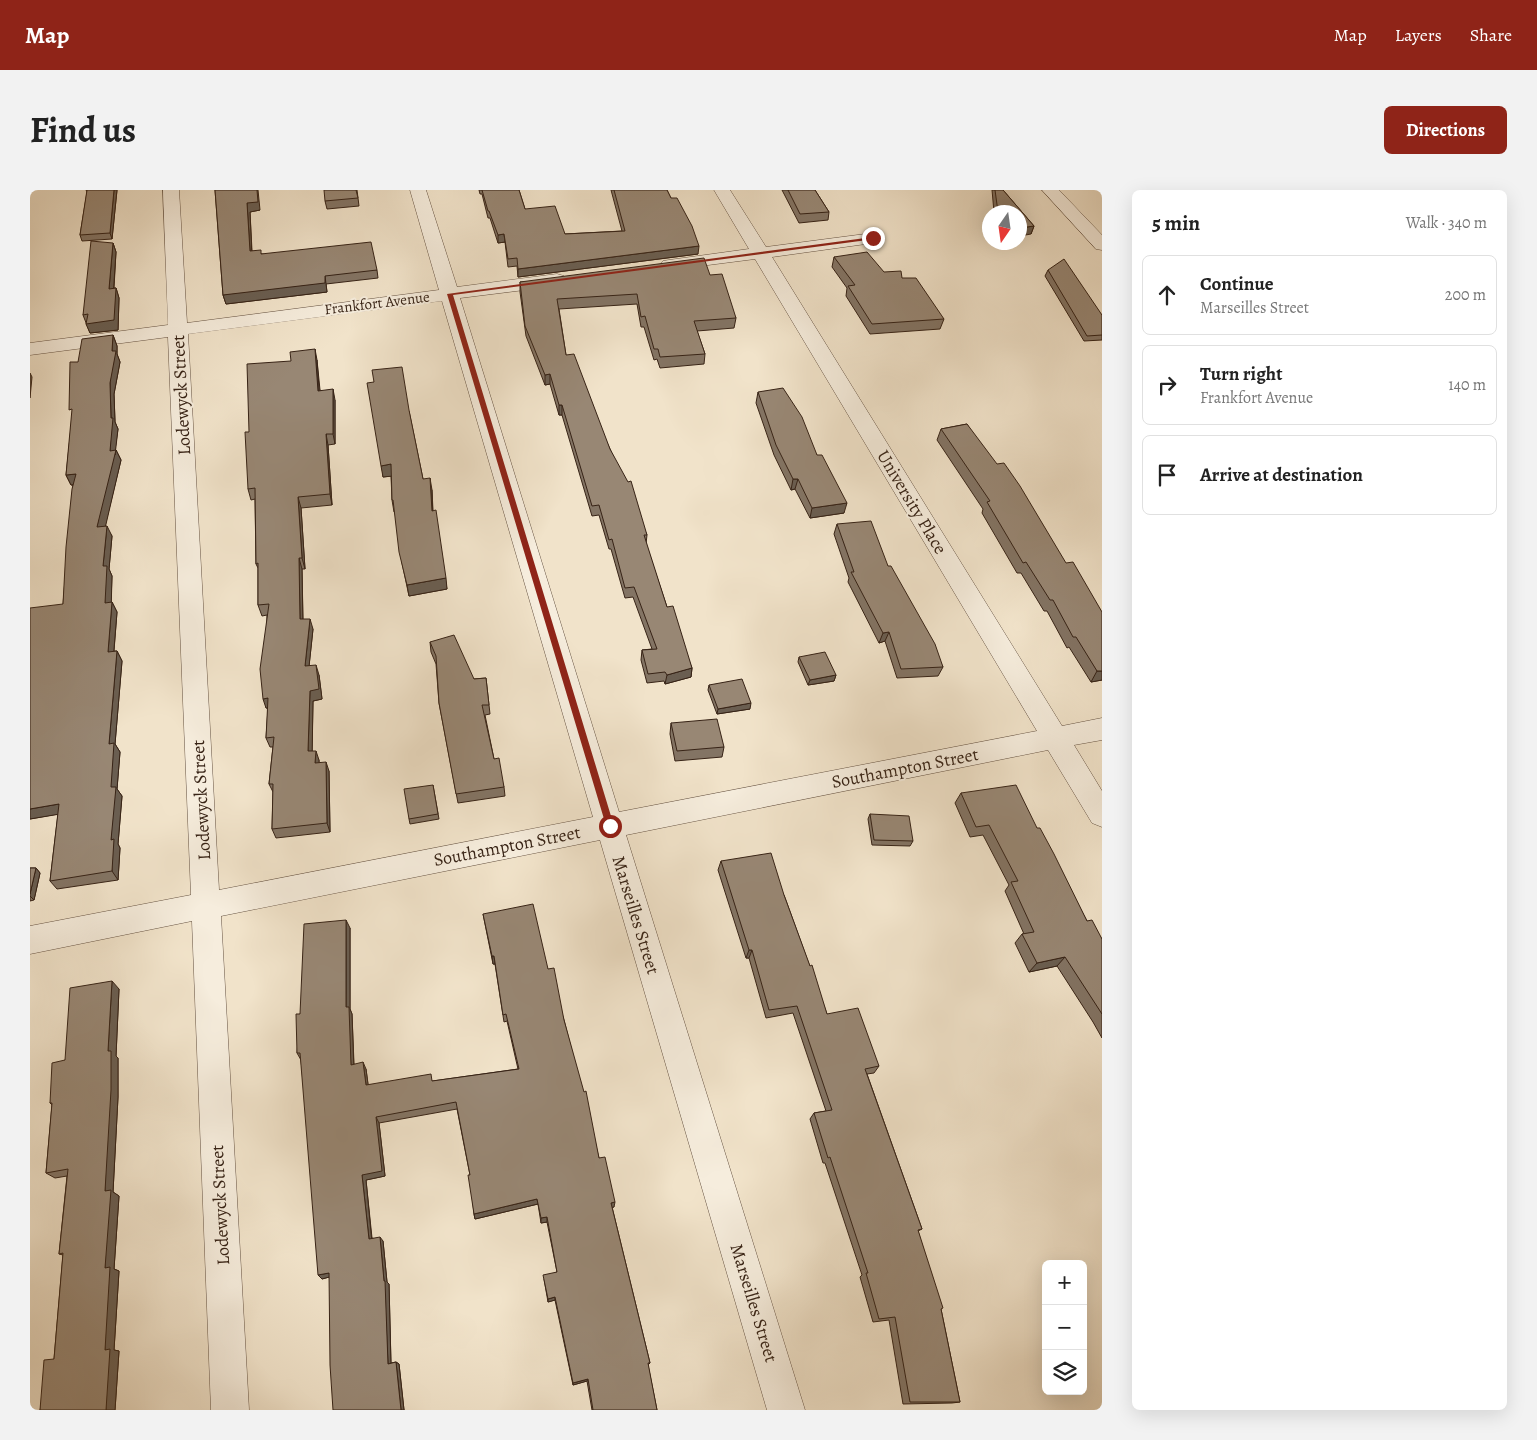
<!DOCTYPE html>
<html lang="en">
<head>
<meta charset="utf-8">
<style>
  body { margin:0; font-family:Alegreya,serif; background:#f2f2f2; color:#222 }
  .controls { position:absolute; right:15px; bottom:15px; display:grid; overflow:hidden; border-radius:8px; box-shadow:0 5px 20px #0002 }
  .controls button { width:45px; height:45px; display:grid; place-items:center; padding:0; border:0; border-bottom:1px solid #e0e0e0; background:#fff; color:#222; font:25px sans-serif }
  .compass { position:absolute; left:952px; top:15px; width:45px; height:45px; border-radius:50%; background:#fff; box-shadow:0 5px 20px #0002; rotate:193deg }
  .stop { position:absolute; width:15px; height:15px; margin:-11px; border:4px solid #8f2418; border-radius:50%; background:#fff }
  .stop.end { background:#8f2418; border-color:#fff; box-shadow:0 1px 5px #0008 }
  .list { margin:0; padding:0; list-style:none }
  h2 { display:flex; justify-content:space-between; align-items:center; height:65px; margin:0; padding:0 20px; font-size:21px }
  h2 small { font-size:16px; font-weight:400; color:#767676 }
  .list li { display:grid; grid-template-columns:32px 1fr auto; gap:15px; align-items:center; box-sizing:border-box; height:80px; margin:0 10px 10px; padding:0 10px; border:1px solid #e0e0e0; border-radius:8px }
  .list b { display:block; font-size:19px; white-space:nowrap }
  .list p { margin:0; font-size:16px; white-space:nowrap; color:#767676 }
  .list em { font-size:16px; font-style:normal; color:#767676 }
  .icon { flex:none; width:28px; height:28px; fill:none; stroke:currentColor; stroke-width:2; stroke-linecap:round; stroke-linejoin:round }
  .map { position:relative; flex:none; width:1072px; height:1220px; overflow:hidden; border-radius:8px }
  header { display:flex; align-items:center; gap:30px; box-sizing:border-box; height:70px; padding:0 25px; background:#8f2418; color:#fff }
  header strong { font-size:24px }
  nav { display:flex; gap:28px; margin-inline-start:auto; font-size:18px }
  .intro { display:flex; align-items:center; justify-content:space-between; box-sizing:border-box; height:120px; padding:0 30px }
  h1 { margin:0; font-size:35px }
  .button { padding:12px 22px; border-radius:8px; background:#8f2418; color:#fff; font-size:18px; font-weight:700 }
  main { display:flex; gap:30px; padding:0 30px }
  aside { flex:1; background:#fff; border-radius:8px; box-shadow:0 5px 20px #0002 }
  .map>svg:first-child { display:block }
  .lines { fill:none; stroke-linecap:round; stroke-linejoin:round }
  .minor-casing { stroke:#665343; stroke-width:1 }
  .minor { fill:#f6eddd; fill-rule:evenodd }
  .wall { fill:#837464; stroke:#372316 }
  .shaded-wall { fill:#6a5e51; stroke:#372316 }
  .building { fill:#988774; stroke:#372316 }
  .route { fill:#8f2418 }
  .labels { text-anchor:middle; stroke-width:4; stroke-linejoin:round; paint-order:stroke }
  .far-street-label { font-size:15px; fill:#372316; stroke:#f6eddd }
  .street-label { font-size:18px; fill:#372316; stroke:#f6eddd }
</style>
</head>
<body>
<header>
<strong>Map</strong>
<nav><a>Map</a><a>Layers</a><a>Share</a></nav>
</header>
<div class="intro"><h1>Find us</h1><a class="button">Directions</a></div>
<main>
<div class="map">
<svg width="1072" height="1220" viewBox="0 0 1072 1220">
  <rect width="100%" height="100%" fill="#f1e3ca"/>
  <filter id="stains"><feTurbulence type="fractalNoise" baseFrequency=".004" numOctaves="4"/><feColorMatrix values="0 0 0 0 .2 0 0 0 0 .09 0 0 0 0 .02 0 0 0 .5 -.17"/></filter>
  <radialGradient id="worn" r=".72"><stop offset=".6" stop-color="#630" stop-opacity="0"/><stop offset="1" stop-color="#630" stop-opacity=".3"/></radialGradient>
  <g class="lines">
    <g class="minor-casing">
      <path id="minor" d="M133,0H149L157,133L409,100L380,0H396L427,97L527,84L534,86L536,90L534,94L527,96L430,108L589,622L1007,541L725,69L639,80L633,79L630,75L633,71L639,70L719,59L684,0H700L736,57L843,43L849,44L852,48L849,52L843,53L742,67L1032,536L1072,528V550L1044,555L1072,601V637L1062,633L1018,560L596,645L775,1220H737L570,650L191,726L219,1220H181L162,731L0,764V736L161,705L138,147L0,165V153L138,135ZM412,111L563,627L189,700L158,144Z
        M1012,0H1029L1072,45V60L1066,59Z"/>
    </g>
    <use href="#minor" class="minor"/>
  </g>
  <path class="wall" d="M56,0H87L82,49L52,51L50,45L57,2Z
    M185,0L230,20L220,22L222,61L232,64L347,80L348,88L296,94L297,102L196,114L193,105Z
    M327,0L329,16L297,19L295,11Z
    M449,0H489L495,19L535,44L592,41L581,0H637L668,64L488,87L487,76L478,77L475,52L468,53L460,28H458L452,4H450Z
    M752,0H785L799,22L798,30L769,33Z
    M962,0H973L1004,36L1001,44L990,22H964Z
    M83,53L86,62L84,98H86L89,108L88,140L60,143L53,125Z
    M804,67L872,88L914,129L910,139L840,144L816,106L817,98L802,77Z
    M1018,80L1072,125V150L1054,151L1015,86Z
    M680,85L706,128L704,138L667,141L675,164L674,174L630,178L627,169L624,170L614,137H611L607,114L529,119L536,165L580,259L617,345L616,354L637,417L662,478L661,487L635,494L634,491L617,493L611,470L612,460L622,459L603,407L595,408L581,359H579L569,325L562,326L532,225H529L520,194L515,195L496,146L490,102V92Z
    M83,145L87,156V164L90,172L84,204L85,232L88,239L85,260H86L91,270L75,336L82,346L79,379L82,386L81,412H82L87,422L84,461H87L92,471L85,554L90,562L87,599L92,606L88,654L90,658L88,690L27,699L20,691L28,624L0,629L33,414L43,295H41L36,285L48,172Z
    M287,170L290,200L305,210V254L298,255L302,315L271,318L275,379H272L273,429L283,439L279,476L289,485L292,509L283,511L282,561L289,570V572L299,581L300,642L246,648L242,639L243,602L239,594L243,557H240L236,548L238,518H236L237,425L232,426L228,415V378L226,374L225,309L221,310L218,299Z
    M344,192L379,221L393,289L402,300L403,321L417,399L379,406L372,373L365,322H364L362,310L361,286L353,287Z
    M728,202L787,265L814,323L780,328L765,299L761,300L744,265L726,213Z
    M937,234L1072,490L1061,492L1039,457L1037,458L1017,421H1014L991,383H987L952,323L953,319L907,250L911,239Z
    M807,334L858,376L913,477L908,486L867,488L855,451L849,453L818,392L819,388L804,344Z
    M400,452L444,489L456,488L460,524L455,525L464,569L474,597L475,606L428,613L409,513L406,474L401,462Z
    M769,467L806,485L804,491L778,495L768,472Z
    M679,495L720,519L687,524L678,500Z
    M641,533L694,557L692,567L645,571L640,544Z
    M403,595L409,629L380,634L379,629Z
    M931,603L1007,638L1057,731L1072,749V848L1063,832L1027,776L999,782L985,753L992,744H994L975,701L979,695L953,645L940,647L925,613Z
    M840,624L883,651L880,656L842,655L838,629Z
    M691,671L754,705L797,824L849,876L844,883L837,884L892,1039L888,1041L911,1119L930,1212L922,1213L873,1214L859,1130L843,1132L830,1087L832,1085L795,973H793L780,929L784,923L796,921L763,823L736,828L719,768H716L688,680Z
    M0,678H6L10,683L4,710L0,711Z
    M453,724L518,779L534,830L569,968L584,1017H582L620,1173L618,1175L627,1220H562L557,1191L543,1195L525,1110L518,1112L514,1089L527,1082L517,1032L511,1033L508,1014L445,1029L444,1024L440,985L427,919L349,933L355,986L336,990L342,1048L353,1051L357,1092L359,1094L361,1173L366,1172L369,1174L374,1220L299,1087L292,1089L271,870L267,863L270,824L320,738V819L322,824L324,874L336,879L338,895L403,891L488,879L477,831L474,832L465,774H463Z
    M89,799L86,866L88,868V907L83,1002L89,1006L84,1079L89,1081L84,1160L89,1161L85,1220H10L24,1169L33,1065L29,1064L37,986L25,988L16,983L22,915L20,913L35,870Z"/>
  <path class="shaded-wall" d="M84,0H87L82,49L80,43Z
    M227,0H228L230,20L220,22L222,69L220,61L217,13Z
    M1004,36L1001,44L990,46V38Z
    M474,44L475,52L468,53V45Z
    M83,53L86,62L83,108L79,99Z
    M669,56L668,64L488,87V79Z
    M295,86L297,102L196,114L193,105Z
    M86,98L89,108L88,140L60,143L56,134Z
    M83,145L87,156V164L90,172L84,204L85,232L88,239L85,265L86,260L91,270L73,347L67,337L80,261L81,228L80,193Z
    M285,159L287,170L290,212L288,201Z
    M0,183L2,187L0,208Z
    M520,184V194L515,195V185Z
    M303,199L305,210V254L303,244Z
    M529,215H532V225H529Z
    M296,244L298,255L302,315L300,304Z
    M361,274L363,286L353,287L351,276Z
    M46,284L51,294L41,295L36,285Z
    M400,288L402,300L403,332L402,321Z
    M763,289H768L765,299L761,300Z
    M268,307L271,318L275,379L272,368Z
    M817,313L814,323L780,328L782,318Z
    M77,336L82,346L79,379L82,386L81,423L75,413L73,376Z
    M269,368L272,379L273,439L270,429Z
    M416,388L417,399L379,406L377,395Z
    M82,412L87,422L83,471L78,462Z
    M280,429L283,439L278,486L275,476Z
    M859,442L855,451L849,453L853,443Z
    M87,461L92,471L85,554L90,562L87,599L92,606L88,654L90,658L88,690L82,681L79,554Z
    M286,475L289,485L292,509L283,511L282,571L278,561L280,501Z
    M662,478L661,487L635,494L637,485Z
    M1067,481H1072V490L1061,492Z
    M806,485L804,491L778,495L780,490Z
    M238,508L242,518H236L233,509Z
    M721,513L720,519L687,524L688,519Z
    M286,561L289,570V582L285,573Z
    M296,572L299,581L300,642L297,633Z
    M29,614L36,623L0,629V619Z
    M6,678L10,683L4,710L0,706V704Z
    M316,730L320,738V819L322,824L324,882L321,875L316,817Z
    M719,760H722L719,768H716Z
    M462,766H464L465,774H463Z
    M1035,767L1027,776L999,782L1007,773Z
    M82,791L89,799L86,866L88,868V907L83,1002L89,1006L84,1079L89,1081L84,1160L89,1161L85,1220H76L75,1160V1001L78,861Z
    M333,872L336,879L339,901L336,895Z
    M346,927L349,933L355,986L336,990L342,1053L339,1049L332,985Z
    M507,1009L508,1014L445,1029L444,1024Z
    M585,1012L584,1017L580,1018L581,1013Z
    M517,1027V1032L511,1033V1028Z
    M350,1047L353,1051L357,1092L359,1094L361,1176L358,1174L354,1091Z
    M299,1083L303,1086L292,1089L288,1085Z
    M525,1107V1110L518,1112V1109Z
    M366,1172L369,1174L374,1220H371Z
    M558,1189L557,1191L543,1195V1193Z"/>
  <path class="building" d="M57,0H84L80,43L50,45Z
    M185,0H227L228,12L217,13L220,61L231,60V64L341,52L347,80L295,86V93L193,105Z
    M294,0H326L328,8L295,11Z
    M452,0H489L495,19L525,16L535,44L595,41L584,0H637L641,8H647L662,36L669,56L488,79L487,68L478,69L474,44L468,45L459,21H458Z
    M758,0H785L799,22L770,24Z
    M965,0H973L1004,36L990,38V22H968Z
    M61,51L83,53L79,99L86,98L84,130L56,134L58,124L53,125Z
    M837,62L854,82L871,81L872,88H886L914,129L842,134L818,96L825,95L804,67Z
    M674,68L680,85L692,84L706,128L664,131L675,164L630,167L628,159H624L615,126L611,127L607,104L527,109L536,165L544,164L580,259L598,292L601,291L617,345H614L637,417L643,416L662,478L637,485L635,482L618,484L612,460L627,459L604,397L595,398L582,349L579,350L569,315L562,316L532,215H529L520,184L515,185L495,136L490,92Z
    M1034,69L1072,125V145L1057,146L1018,80Z
    M83,145L82,161H86L80,193L81,228H83L80,261L86,260L67,337L77,336L73,376H77L75,413L82,412L78,462L87,461L79,554L84,553L81,597H86L81,650L84,649L82,681L20,691L29,614L0,619V418L33,414L36,357L42,299L46,284L36,285L42,219L39,220L40,172H48L52,149Z
    M285,159L288,201L303,199V244H296L300,304L268,307L272,368H269L270,429H280L275,476L286,475L289,499L280,501L278,561H286L285,573L296,572L297,633L242,639L243,594H239L244,547L236,548L238,508L233,509L230,479L239,414L228,415V373L226,374L225,298L218,299L215,242H219L217,174L261,171L260,162Z
    M372,177L379,220L393,289L400,288L402,321L406,320L416,388L377,395L369,362L363,310H362L361,274L351,276L337,193L344,192L342,180Z
    M753,198L772,227L787,265H792L817,313L782,318L768,289H763L746,255L728,202Z
    M937,234L967,274L974,273L990,296L1036,373L1043,372L1072,422V481H1067L1046,447H1043L1023,410H1020L996,372L993,373L957,312L960,311L911,239Z
    M841,331L858,376H861L905,454L913,477L871,479L859,442L853,443L821,382H824L807,334Z
    M424,445L444,489L456,488L459,515H452L464,569L469,568L474,597L426,604L409,513L406,466L400,452Z
    M795,462L806,485L780,490L769,467Z
    M712,489L721,513L688,519L679,495Z
    M687,529L694,557L647,561L641,533Z
    M403,595L408,624L379,629L374,599Z
    M986,595L1007,638H1010L1024,664L1057,731L1062,730L1072,749V824L1035,767L1007,773L992,744L1004,742L981,692L988,691L959,635L946,637L931,603Z
    M840,624L879,626L883,651L844,650Z
    M741,663L754,705L780,776L782,775L797,824L828,818L849,876L835,879L892,1039L888,1040L913,1118L911,1119L930,1212H880L865,1127L849,1129L836,1083H838L800,967L798,968L784,923L802,920L767,816L739,820L722,760H719L691,671Z
    M0,678H6L0,704Z
    M503,714L518,779L524,778L534,830L554,902L556,901L569,968L575,967L585,1012L581,1013L620,1173H618L627,1220H563L558,1189L543,1193L525,1107L518,1109L513,1085L527,1082L517,1027L511,1028L507,1009L444,1024L438,985H440L426,912L346,927L352,981L332,985L339,1049L350,1047L354,1091H355L358,1174L366,1172L371,1220H303L300,1175L299,1083L288,1085L270,863H267L266,824H270L274,734L316,730V817H319L321,875L333,872L336,895L401,884L402,891L489,879L476,824L473,825L464,766H462L453,724Z
    M82,791L78,861H81V900L75,1001L81,1000L75,1078L80,1077L75,1160L80,1159L76,1220H10L14,1170L24,1169L33,1063L29,1064L38,979L16,983L22,913H20L22,873L35,870L40,798Z"/>
  <path class="route" d="M843,47L845,49L423,105L584,636L580,640L577,639L417,104Z"/>
  <g class="labels">
    <g class="far-street-label">
      <text transform="translate(347 113) rotate(-7)" y="5">Frankfort Avenue</text>
    </g>
    <g class="street-label">
      <text transform="translate(151 205) rotate(-93)" y="6">Lodewyck Street</text>
      <text transform="translate(882 312) rotate(59)" y="6">University Place</text>
      <text transform="translate(875 578) rotate(-11)" y="6">Southampton Street</text>
      <text transform="translate(171 610) rotate(-93)" y="6">Lodewyck Street</text>
      <text transform="translate(477 656) rotate(-11)" y="6">Southampton Street</text>
      <text transform="translate(606 725) rotate(73)" y="6">Marseilles Street</text>
      <text transform="translate(190 1015) rotate(-93)" y="6">Lodewyck Street</text>
      <text transform="translate(724 1113) rotate(73)" y="6">Marseilles Street</text>
    </g>
  </g>
  <rect width="100%" height="100%" filter="url(#stains)"/>
  <rect width="100%" height="100%" fill="url(#worn)"/>
</svg>
<div class="controls">
<button>+</button>
<button>−</button>
<button><svg class="icon" aria-label="layers" viewBox="0 0 24 24"><path d="M12 4l9 5-9 5-9-5zM3 14l9 5 9-5"/></svg></button>
</div>
<svg class="compass" viewBox="-18 -18 36 36"><path d="M0-13l5 13h-10z" fill="#e53935"/><path d="M0 13l5-13h-10z" fill="#767676"/></svg>
<div class="stop" style="left:580px;top:636px"></div>
<div class="stop end" style="left:843px;top:48px"></div>
</div>
<aside>
<h2>5 min<small>Walk · 340 m</small></h2>
<ul class="list">
<li><svg class="icon" aria-label="ahead" viewBox="0 0 24 24"><path d="M12 20V5M6 11l6-6 6 6"/></svg><div><b>Continue</b><p>Marseilles Street</p></div><em>200 m</em></li>
<li><svg class="icon" aria-label="right" viewBox="0 0 24 24"><path d="M7 20v-9h11M14 6l5 5-5 5"/></svg><div><b>Turn right</b><p>Frankfort Avenue</p></div><em>140 m</em></li>
<li><svg class="icon" aria-label="arrive" viewBox="0 0 24 24"><path d="M6 21V4h12l-3 4 3 4H6"/></svg><div><b>Arrive at destination</b></div></li>
</ul>
</aside>
</main>
</body>
</html>
